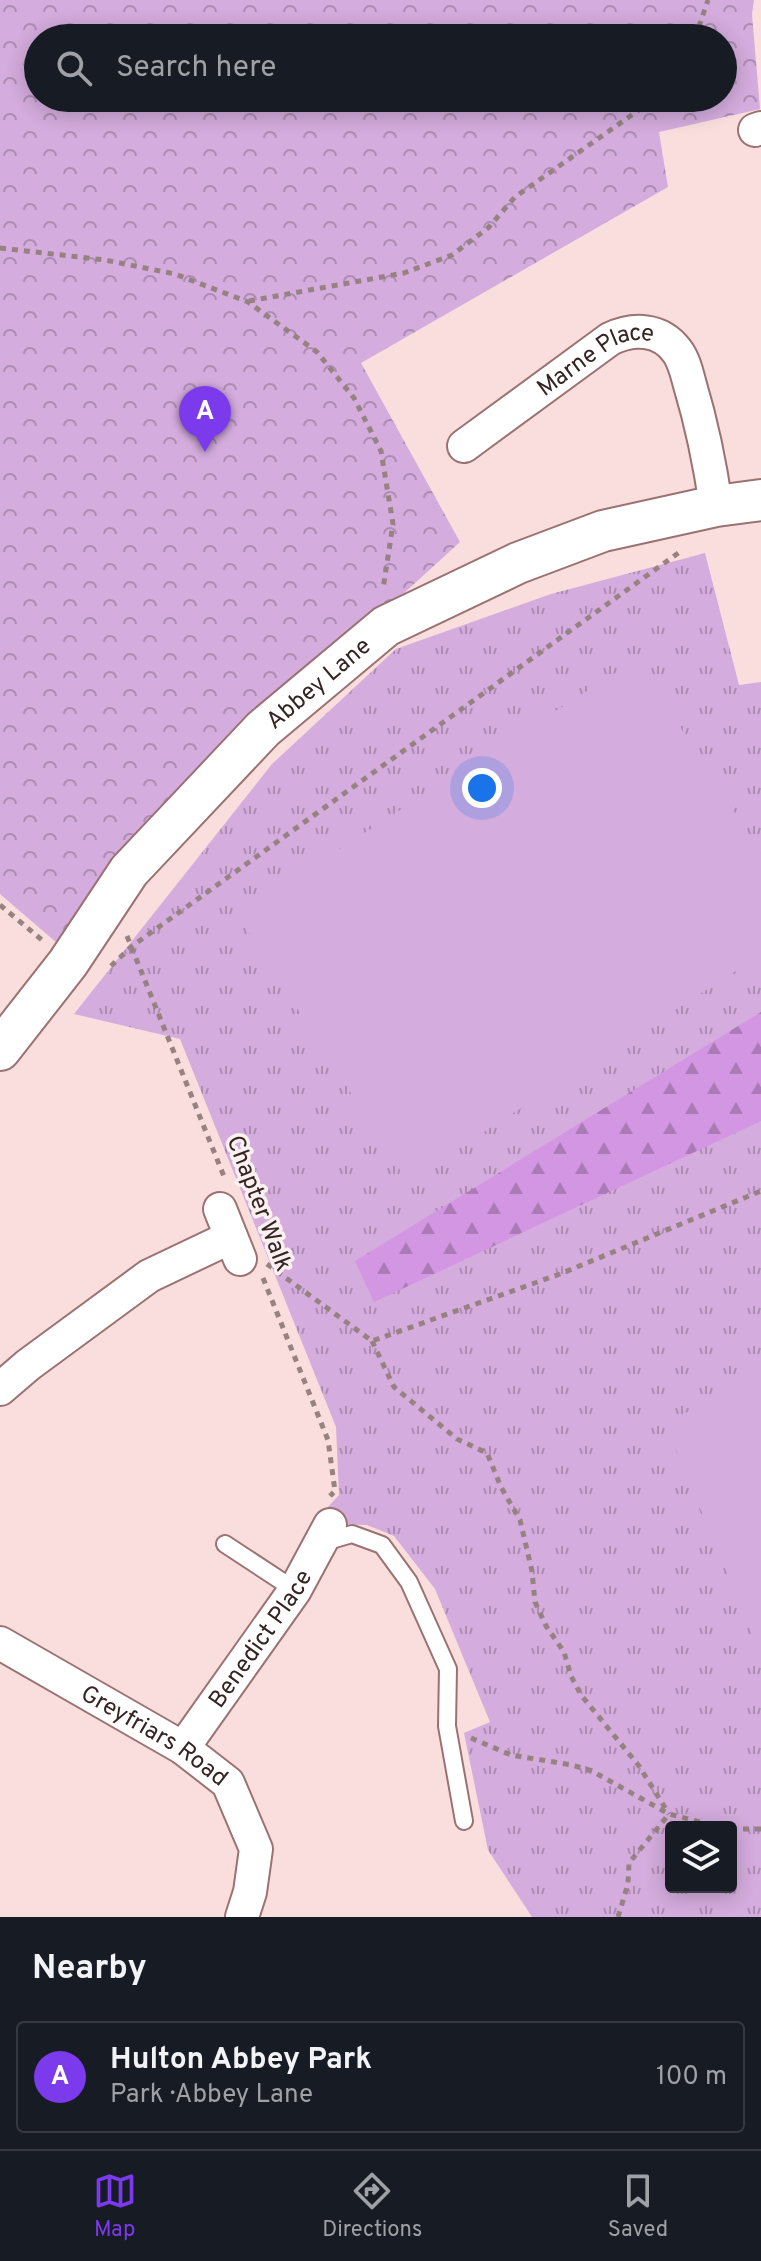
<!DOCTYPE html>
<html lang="en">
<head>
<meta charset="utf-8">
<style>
  body { margin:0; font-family:Overpass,sans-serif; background:#242831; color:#f1f3f6 }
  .controls { position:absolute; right:24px; bottom:24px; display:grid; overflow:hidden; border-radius:8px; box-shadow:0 4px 20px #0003 }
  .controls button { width:72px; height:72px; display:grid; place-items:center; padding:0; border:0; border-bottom:2px solid #363941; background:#171b24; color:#f1f3f6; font:40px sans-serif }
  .you { position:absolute; left:482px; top:788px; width:28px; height:28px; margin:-20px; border:6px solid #fff; border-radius:50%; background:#1a73e8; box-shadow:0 0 0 12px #1a73e833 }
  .badge { display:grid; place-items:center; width:52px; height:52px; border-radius:50%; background:#7c3aed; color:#fff; font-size:26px; font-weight:700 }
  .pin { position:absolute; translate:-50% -66px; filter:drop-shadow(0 2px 4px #0008) }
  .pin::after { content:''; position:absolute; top:42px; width:28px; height:24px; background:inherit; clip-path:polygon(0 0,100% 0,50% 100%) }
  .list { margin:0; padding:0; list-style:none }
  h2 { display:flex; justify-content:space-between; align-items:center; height:104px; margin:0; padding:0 32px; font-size:34px }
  h2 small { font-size:26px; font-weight:400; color:#9ea1a6 }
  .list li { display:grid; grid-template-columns:52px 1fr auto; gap:24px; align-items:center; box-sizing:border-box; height:112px; margin:0 16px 16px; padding:0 16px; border:2px solid #363941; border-radius:8px }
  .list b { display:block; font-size:30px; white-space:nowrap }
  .list p { margin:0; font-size:26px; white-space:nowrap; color:#9ea1a6 }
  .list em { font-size:26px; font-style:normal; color:#9ea1a6 }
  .icon { flex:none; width:44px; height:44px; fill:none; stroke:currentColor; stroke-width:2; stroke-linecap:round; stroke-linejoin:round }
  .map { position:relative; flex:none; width:761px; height:1917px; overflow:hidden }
  .search { position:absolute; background:#171b24; box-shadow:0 4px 20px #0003; left:24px; right:24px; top:24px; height:88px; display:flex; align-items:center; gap:20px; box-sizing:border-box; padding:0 28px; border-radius:44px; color:#9ea1a6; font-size:30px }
  .sheet { height:232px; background:#171b24 }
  nav { display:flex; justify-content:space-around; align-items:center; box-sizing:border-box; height:112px; border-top:2px solid #363941; background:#171b24; font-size:22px; color:#9ea1a6 }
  nav a { display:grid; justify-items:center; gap:4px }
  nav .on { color:#7c3aed }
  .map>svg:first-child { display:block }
  .grass { fill:url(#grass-tufts); fill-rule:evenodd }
  .forest { fill:url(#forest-firs) }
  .park { fill:url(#park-crowns); fill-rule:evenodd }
  .garden { fill:#d4acdd }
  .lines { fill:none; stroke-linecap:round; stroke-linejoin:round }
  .service-casing { stroke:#9a7271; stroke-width:20 }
  .minor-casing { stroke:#9a7271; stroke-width:36 }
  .tertiary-casing { stroke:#9a7271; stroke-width:44 }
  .path { stroke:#988181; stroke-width:5; stroke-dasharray:6 6; stroke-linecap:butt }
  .service { stroke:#fff; stroke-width:16 }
  .minor { stroke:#fff; stroke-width:32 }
  .tertiary { stroke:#fff; stroke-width:40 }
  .labels { text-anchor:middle; stroke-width:7; stroke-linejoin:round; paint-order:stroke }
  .street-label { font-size:24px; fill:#352424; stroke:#faf1f0 }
</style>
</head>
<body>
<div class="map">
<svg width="761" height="1917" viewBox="0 0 761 1917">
  <defs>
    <pattern id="grass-tufts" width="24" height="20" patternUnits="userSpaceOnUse" patternTransform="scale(2)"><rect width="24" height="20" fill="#d4acdd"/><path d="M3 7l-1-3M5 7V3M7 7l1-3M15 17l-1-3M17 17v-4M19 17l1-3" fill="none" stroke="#ad8cb3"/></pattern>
    <pattern id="forest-firs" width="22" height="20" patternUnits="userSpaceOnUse" patternTransform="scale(2)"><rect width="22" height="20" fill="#d396e2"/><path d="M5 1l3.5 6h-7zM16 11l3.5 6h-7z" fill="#ac7ab7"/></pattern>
    <pattern id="park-crowns" width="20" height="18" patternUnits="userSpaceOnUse" patternTransform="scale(2)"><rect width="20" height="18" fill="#d4acdd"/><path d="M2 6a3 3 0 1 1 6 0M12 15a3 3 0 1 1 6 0" fill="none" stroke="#ad8cb3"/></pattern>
  </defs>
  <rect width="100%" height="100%" fill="#fadede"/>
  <path class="grass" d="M705,553L739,685L761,682V1917H532L488,1850L464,1733L490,1722L435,1589L394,1536L367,1525L341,1524L326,1509L339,1495L336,1427L180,1039L74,1014L272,764L396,649L551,594ZM671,1827H731V1887H671Z"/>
  <path class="forest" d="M761,1012V1121L374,1302L355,1261Z"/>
  <path class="park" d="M0,0H754L752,14L760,109L659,132L668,187L361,363L460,542L125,848L64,949L0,894ZM38,38H723V98H38Z"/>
  <path class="garden" d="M637,659L761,854V955L407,1181L237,914Z
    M761,1381V1654L664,1422Z"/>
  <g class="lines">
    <g class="service-casing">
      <path id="service" d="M321,1543L352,1534L382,1545L409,1582L448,1669L447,1726L464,1821
        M225,1544L295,1590"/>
    </g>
    <g class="minor-casing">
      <g id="minor">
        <path d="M755,130L761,128"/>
        <path id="s1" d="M464,446L610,339C633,328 660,328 677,351C684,360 687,374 690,385C702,425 710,464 716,506"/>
        <path d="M220,1209L240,1259"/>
        <path d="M0,1389L28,1365L149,1276L231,1237"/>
        <path id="s2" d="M0,1643L183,1748L228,1783L256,1849L250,1892L242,1917"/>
        <path id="s3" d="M183,1748L295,1590L330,1525"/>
      </g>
    </g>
    <g class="tertiary-casing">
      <g id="tertiary">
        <path id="s4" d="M0,1050L68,963L129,871L263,729L386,626L518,563L603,531L716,506L761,500"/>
      </g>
    </g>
    <path class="path" d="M695,38L708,0
      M0,248L105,260L175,274L248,302L317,352L354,398L381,451L393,524L383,589
      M249,301L404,273L452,255L488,228L515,197L656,98
      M0,905L42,940
      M127,936L225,1179
      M111,966L131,947L681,551
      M267,1264L372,1341L560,1274L761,1191
      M263,1278L328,1440L335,1491L330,1496
      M372,1341L394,1387L457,1439L487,1453L501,1487L520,1520L532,1571L535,1602L546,1626L564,1652L571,1676L581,1695L639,1766L669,1814
      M471,1738L511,1755L572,1765L592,1771L669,1814L720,1827
      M731,1829H761
      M618,1917L628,1884L629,1863L669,1814"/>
    <use href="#service" class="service"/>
    <use href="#minor" class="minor"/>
    <use href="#tertiary" class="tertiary"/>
  </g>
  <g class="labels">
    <g class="street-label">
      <text dy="8" stroke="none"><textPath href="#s1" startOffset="160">Marne Place</textPath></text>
      <text dy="8" stroke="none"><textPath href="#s4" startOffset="488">Abbey Lane</textPath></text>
      <text transform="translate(260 1203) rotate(69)" y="8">Chapter Walk</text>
      <text dy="8" stroke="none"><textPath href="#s3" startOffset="134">Benedict Place</textPath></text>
      <text dy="8" stroke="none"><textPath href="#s2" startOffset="180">Greyfriars Road</textPath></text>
    </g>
  </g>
</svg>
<div class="controls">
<button><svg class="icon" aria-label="layers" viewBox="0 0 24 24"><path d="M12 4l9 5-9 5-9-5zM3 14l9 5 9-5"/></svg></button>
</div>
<div class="you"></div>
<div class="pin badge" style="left:205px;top:452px">A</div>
<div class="search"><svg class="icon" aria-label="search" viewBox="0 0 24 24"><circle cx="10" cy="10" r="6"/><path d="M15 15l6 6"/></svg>Search here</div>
</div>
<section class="sheet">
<h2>Nearby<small></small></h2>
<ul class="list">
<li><span class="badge">A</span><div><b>Hulton Abbey Park</b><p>Park · Abbey Lane</p></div><em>100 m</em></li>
</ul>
</section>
<nav>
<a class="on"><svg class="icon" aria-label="map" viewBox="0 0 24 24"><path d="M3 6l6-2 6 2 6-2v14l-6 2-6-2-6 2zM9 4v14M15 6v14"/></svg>Map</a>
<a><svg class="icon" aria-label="directions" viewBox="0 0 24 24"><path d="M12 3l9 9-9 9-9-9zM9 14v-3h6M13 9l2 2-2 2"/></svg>Directions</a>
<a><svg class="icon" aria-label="saved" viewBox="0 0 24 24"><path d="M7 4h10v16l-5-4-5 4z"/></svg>Saved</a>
</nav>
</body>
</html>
